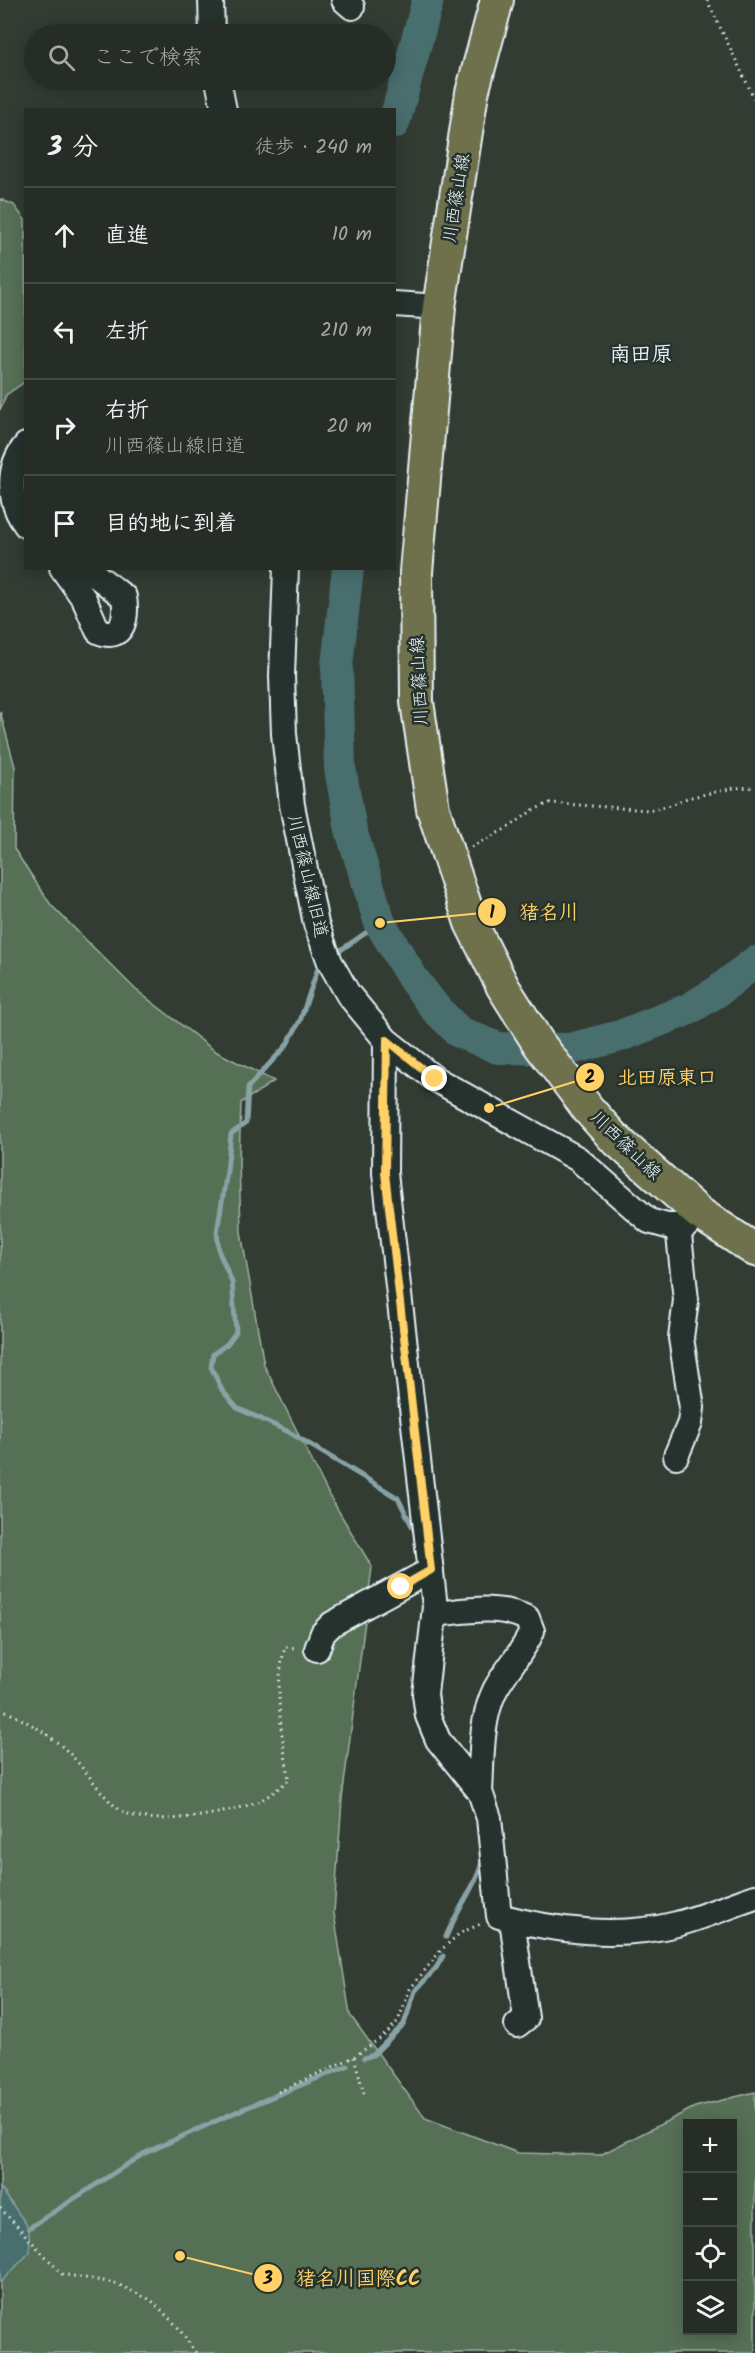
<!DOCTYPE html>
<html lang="ja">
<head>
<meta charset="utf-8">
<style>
  body { margin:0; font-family:Kalam,"Klee One",sans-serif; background:#323932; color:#f1f3f6 }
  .controls { position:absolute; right:18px; bottom:18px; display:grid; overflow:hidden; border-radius:0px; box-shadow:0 3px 15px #0003 }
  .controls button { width:54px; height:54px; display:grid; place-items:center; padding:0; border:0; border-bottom:2px solid #424943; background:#262d26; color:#f1f3f6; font:30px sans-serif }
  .stop { position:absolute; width:18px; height:18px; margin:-14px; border:4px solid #ffd166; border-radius:50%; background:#fff }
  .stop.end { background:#ffd166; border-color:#fff; box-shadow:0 2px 6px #0008 }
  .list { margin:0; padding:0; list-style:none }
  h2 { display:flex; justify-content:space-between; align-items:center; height:78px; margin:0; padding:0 24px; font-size:26px }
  h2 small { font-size:20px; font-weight:400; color:#a4a8a7 }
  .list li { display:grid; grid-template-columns:39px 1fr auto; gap:18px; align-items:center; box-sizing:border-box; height:96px; padding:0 24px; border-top:2px solid #424943 }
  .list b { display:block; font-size:22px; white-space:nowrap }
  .list p { margin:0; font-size:20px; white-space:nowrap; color:#a4a8a7 }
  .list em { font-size:20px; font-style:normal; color:#a4a8a7 }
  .icon { flex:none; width:33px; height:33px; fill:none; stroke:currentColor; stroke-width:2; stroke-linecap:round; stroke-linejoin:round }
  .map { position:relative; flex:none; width:755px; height:2353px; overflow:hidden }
  .search { position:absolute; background:#262d26; box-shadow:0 3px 15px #0003; left:24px; top:24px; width:372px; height:66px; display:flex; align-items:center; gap:15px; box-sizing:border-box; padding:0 21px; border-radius:33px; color:#a4a8a7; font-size:22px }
  .panel { position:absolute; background:#262d26; box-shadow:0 3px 15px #0003; left:24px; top:108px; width:372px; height:462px; border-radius:0px }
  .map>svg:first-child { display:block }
  .green { fill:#556f55; stroke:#9eb0a6; stroke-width:1.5; fill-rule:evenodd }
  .water { fill:#4a6e6e; stroke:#89a2a5; stroke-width:1.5 }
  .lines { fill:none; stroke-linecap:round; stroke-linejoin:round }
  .stream { stroke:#89a2a5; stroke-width:5 }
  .river { stroke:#4a6e6e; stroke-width:32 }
  .minor-casing { stroke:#e8f1f8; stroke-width:28 }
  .major-casing { stroke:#e8f1f8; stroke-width:36 }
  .path { stroke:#e8f1f8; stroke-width:3; stroke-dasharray:1.5 4.5; stroke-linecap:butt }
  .minor { stroke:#26332d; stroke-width:24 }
  .major { stroke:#6e714b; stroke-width:32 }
  .route { stroke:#ffd166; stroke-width:8 }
  .labels { text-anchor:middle; stroke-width:5; stroke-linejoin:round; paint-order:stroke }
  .street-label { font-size:18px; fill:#e8f1f8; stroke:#26332d }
  .quarter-label { font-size:21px; font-weight:bold; fill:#e8f1f8; stroke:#26332d }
  .leader { fill:none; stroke:#ffd166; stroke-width:2 }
  .callout-dot { fill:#ffd166; stroke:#26332d; stroke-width:2 }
  .mark-label { font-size:18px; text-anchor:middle; font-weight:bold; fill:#111 }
  .callout-label { font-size:20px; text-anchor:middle; font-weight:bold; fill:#ffd166; stroke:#26332d; stroke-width:5; stroke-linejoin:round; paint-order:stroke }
</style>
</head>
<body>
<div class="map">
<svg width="755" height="2353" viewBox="0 0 755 2353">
  <rect width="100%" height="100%" fill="#323c33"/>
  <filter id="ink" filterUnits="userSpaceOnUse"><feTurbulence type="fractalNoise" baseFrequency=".0167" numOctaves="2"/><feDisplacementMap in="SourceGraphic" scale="12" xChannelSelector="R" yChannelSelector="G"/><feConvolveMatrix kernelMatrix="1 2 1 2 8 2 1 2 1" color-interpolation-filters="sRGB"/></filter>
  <g filter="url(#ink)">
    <path class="green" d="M0,199L14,205L25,220L26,381L6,395L0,410Z
      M0,711L15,767L14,849L51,905L135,989L215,1051L274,1081L241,1103L239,1161L241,1232L264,1365L329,1495L372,1567L342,1799L334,1913L350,2015L425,2118L518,2153L600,2155L695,2107L755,2092V2353H0ZM688,2124H732V2330H688Z"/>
    <path class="water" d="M0,2187L29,2228L30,2252L0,2283Z"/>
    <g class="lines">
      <path class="stream" d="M335,954L380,923
        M322,963L319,965L300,1021L286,1046L248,1087L246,1123L231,1134L227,1171L217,1232L219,1252L232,1282L236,1332L227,1344L213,1354L211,1367L222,1390L237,1408L289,1432L398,1498L417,1536
        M446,1937C456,1911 479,1882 483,1857
        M364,2058L373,2055L404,2024L415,1991L436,1968L443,1956
        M29,2228L143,2154L238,2111L347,2066"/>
      <path class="river" d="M394,123L428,0
        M348,568L337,665L340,768L351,830L380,923L413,979L436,1009L459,1032L498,1048L570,1049L620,1036L689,1009L718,991L755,962"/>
      <g class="minor-casing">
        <path id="minor" d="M211,0L212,34
          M344,0L352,7
          M218,80L224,110
          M394,304L439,307
          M26,445C7,467 8,502 26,525
          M62,568L84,599L98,631C124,643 127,616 124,597L86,568
          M286,568L282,676L284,734L292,805L316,924L330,962L348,994L386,1040L435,1079L578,1159L649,1221L667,1226H686L699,1213
          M386,1040L385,1173L435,1607L425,1694L428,1716L438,1740L480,1792L489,1818L499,1916C557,1931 618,1939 677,1924C703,1917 729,1906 755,1897
          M676,1456L690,1423L692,1408L681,1338L686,1300L678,1226
          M434,1614C466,1611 497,1604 527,1618L532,1631C523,1653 506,1669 495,1690C480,1721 482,1759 480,1792
          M317,1649L323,1633L332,1624L431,1570
          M512,1920L526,2018L517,2025"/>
      </g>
      <g class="major-casing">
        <path id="major" d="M497,0L472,93L439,307L416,572L417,702L433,809L471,923L503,987L539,1044L588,1109L613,1137L699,1213L755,1250"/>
      </g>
      <path class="path" d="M707,0L755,100
        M471,847L511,826L533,810L550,803L649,810L671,805L687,798L734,788L755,787
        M0,1708C25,1721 48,1732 69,1753C86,1770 99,1792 117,1808C142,1830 236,1814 263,1799C272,1794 281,1786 289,1780C282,1734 273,1694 285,1647L298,1648
        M354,2057L364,2093
        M278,2092L354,2057L386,2034L398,2021L410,1989L441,1950L460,1933L481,1924
        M0,2208L62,2274L115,2283L151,2300L177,2326L196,2353"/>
      <use href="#minor" class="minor"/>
      <use href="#major" class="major"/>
    </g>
  </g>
  <g class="lines" filter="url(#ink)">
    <path class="route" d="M401,1587L431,1570L385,1173L387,1040L435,1079"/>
  </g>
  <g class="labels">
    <g class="street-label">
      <text transform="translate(456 198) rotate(-81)" y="6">川西篠山線</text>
      <text transform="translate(419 681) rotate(-93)" y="6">川西篠山線</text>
      <text transform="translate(308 876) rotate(77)" y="6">川西篠山線旧道</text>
      <text transform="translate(626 1145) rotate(44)" y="6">川西篠山線</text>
    </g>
    <g class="quarter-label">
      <text x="641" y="361">南田原</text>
    </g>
  </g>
  <path class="leader" d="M380 923L492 912M489 1108L590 1077M180 2256L268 2278"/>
  <g class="callout-dot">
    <circle cx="380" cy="923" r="6"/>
    <circle cx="489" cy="1108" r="6"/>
    <circle cx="180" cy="2256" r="6"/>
    <circle cx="492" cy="912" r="15"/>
    <circle cx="590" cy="1077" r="15"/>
    <circle cx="268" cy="2278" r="15"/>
  </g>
  <g class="mark-label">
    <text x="492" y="918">1</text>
    <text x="590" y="1083">2</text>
    <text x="268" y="2284">3</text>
  </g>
  <g class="callout-label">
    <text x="549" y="919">猪名川</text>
    <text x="667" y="1084">北田原東口</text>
    <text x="358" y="2285">猪名川国際CC</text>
  </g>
</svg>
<div class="controls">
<button>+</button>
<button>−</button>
<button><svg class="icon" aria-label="locate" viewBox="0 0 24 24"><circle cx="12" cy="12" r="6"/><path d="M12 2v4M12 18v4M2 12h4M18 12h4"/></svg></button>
<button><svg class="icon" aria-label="layers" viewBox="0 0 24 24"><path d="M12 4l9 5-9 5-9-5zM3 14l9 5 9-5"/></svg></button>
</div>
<div class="stop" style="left:401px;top:1587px"></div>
<div class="stop end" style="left:435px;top:1079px"></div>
<div class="search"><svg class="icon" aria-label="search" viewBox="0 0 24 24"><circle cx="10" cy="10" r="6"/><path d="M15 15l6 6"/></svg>ここで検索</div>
<section class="panel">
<h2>3 分<small>徒歩 · 240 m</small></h2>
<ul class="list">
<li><svg class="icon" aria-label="ahead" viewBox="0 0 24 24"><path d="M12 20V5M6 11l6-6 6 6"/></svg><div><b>直進</b></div><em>10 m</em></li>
<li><svg class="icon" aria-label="left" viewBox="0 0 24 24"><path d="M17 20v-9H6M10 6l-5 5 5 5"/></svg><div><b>左折</b></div><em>210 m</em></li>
<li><svg class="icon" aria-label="right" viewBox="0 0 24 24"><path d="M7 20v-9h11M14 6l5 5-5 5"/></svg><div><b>右折</b><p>川西篠山線旧道</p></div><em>20 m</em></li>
<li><svg class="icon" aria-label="arrive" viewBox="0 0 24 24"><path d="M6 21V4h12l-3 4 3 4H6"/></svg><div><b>目的地に到着</b></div></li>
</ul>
</section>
</div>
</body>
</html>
